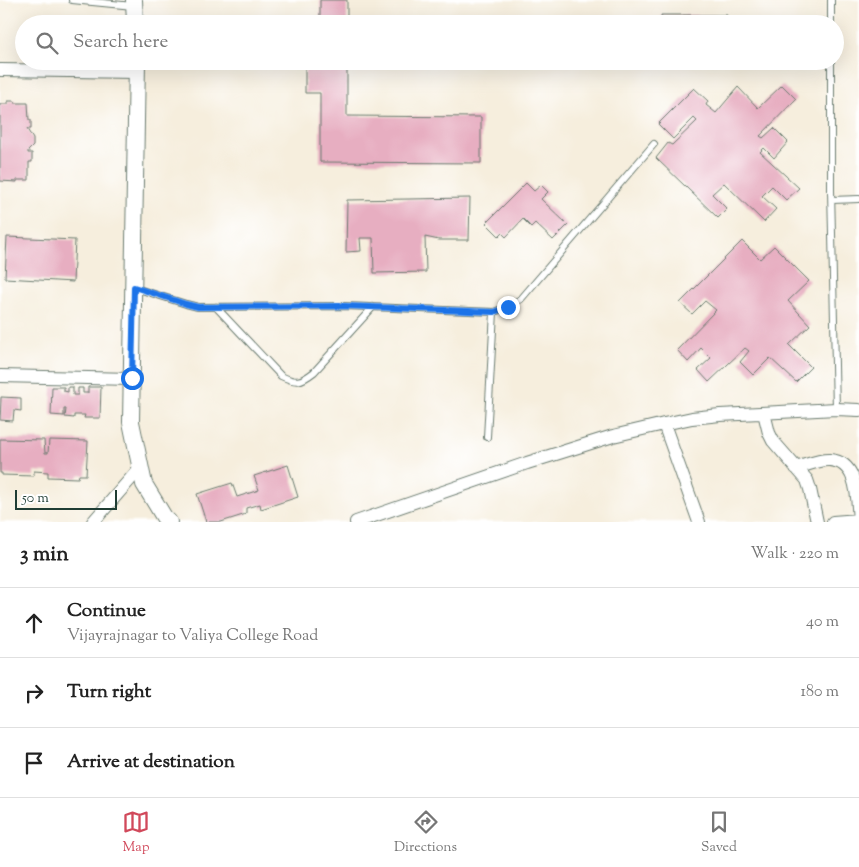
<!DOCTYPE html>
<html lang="en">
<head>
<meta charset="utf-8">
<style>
  body { margin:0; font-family:"Sorts Mill Goudy",serif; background:#f6f6f6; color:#222 }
  .scale { position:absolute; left:15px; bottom:12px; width:102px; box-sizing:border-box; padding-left:5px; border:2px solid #1f3d34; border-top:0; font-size:14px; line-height:18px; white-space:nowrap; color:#1f3d34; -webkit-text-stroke:4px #fff; paint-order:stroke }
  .stop { position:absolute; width:15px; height:15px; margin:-11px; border:4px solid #1a73e8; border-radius:50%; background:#fff }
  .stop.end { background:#1a73e8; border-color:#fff; box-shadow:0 1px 5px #0008 }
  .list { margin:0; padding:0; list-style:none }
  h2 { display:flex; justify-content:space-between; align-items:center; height:65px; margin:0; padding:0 20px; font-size:21px }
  h2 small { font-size:16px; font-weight:400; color:#767676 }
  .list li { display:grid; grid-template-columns:32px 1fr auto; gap:15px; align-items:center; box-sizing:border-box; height:70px; padding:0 20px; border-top:1px solid #e0e0e0 }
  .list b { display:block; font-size:19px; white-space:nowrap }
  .list p { margin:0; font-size:16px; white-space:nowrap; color:#767676 }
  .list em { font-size:16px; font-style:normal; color:#767676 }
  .icon { flex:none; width:28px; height:28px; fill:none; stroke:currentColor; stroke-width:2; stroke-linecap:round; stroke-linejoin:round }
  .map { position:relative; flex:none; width:859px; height:522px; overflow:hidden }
  .search { position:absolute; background:#fff; box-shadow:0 5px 20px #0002; left:15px; right:15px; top:15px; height:55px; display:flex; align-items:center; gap:12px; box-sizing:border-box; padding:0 18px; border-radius:28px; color:#767676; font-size:19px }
  .sheet { height:275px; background:#fff }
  nav { display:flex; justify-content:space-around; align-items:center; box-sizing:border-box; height:70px; border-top:1px solid #e0e0e0; background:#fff; font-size:14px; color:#767676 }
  nav a { display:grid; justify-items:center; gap:2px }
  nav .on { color:#d1495b }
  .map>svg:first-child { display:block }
  .building { fill:#e7aec1 }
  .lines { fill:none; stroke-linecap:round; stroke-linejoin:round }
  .service-casing { stroke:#6a7b6f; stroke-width:8 }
  .minor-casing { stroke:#6a7b6f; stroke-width:14 }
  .tertiary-casing { stroke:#6a7b6f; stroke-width:18 }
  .service { stroke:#fff; stroke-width:6 }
  .minor { stroke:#fff; stroke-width:12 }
  .tertiary { stroke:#fff; stroke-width:16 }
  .route { stroke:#1a73e8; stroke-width:6 }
</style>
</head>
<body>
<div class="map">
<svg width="859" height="522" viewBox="0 0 859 522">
  <rect width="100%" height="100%" fill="#fff"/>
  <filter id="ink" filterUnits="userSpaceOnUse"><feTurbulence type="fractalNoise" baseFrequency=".02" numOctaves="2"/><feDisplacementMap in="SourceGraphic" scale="10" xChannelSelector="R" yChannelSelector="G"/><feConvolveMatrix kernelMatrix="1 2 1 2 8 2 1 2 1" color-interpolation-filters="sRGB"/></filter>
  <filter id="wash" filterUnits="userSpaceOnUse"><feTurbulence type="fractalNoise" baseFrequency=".0096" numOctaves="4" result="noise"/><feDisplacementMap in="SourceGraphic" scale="20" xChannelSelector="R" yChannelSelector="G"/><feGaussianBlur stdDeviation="1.12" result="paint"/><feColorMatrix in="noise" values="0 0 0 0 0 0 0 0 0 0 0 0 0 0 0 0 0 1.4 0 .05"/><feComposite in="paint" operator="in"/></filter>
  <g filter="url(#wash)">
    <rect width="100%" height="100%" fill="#f6eedd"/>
    <g id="blocks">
      <path class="building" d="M320,0H347V24H305V17H320Z
        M661,15H727V24H662Z
        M305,61H347V116L481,117V163L320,162V93H305Z
        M782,85L796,99L760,136L763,138L774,128L788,142L774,158L764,148L760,152L799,188L786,200L772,186L762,196L776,209L764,222L724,183L712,194L727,209L718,218L656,158L668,143L672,145L697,121L694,118L673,139L658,124L694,88L708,101L706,105L716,113L738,87L758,108Z
        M8,101H15V103H28L29,120H31V129H27L33,139V146L28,151V153H32V162H29V180H17V182L0,181V104H8Z
        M526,183L534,191L541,185L548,192L541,199L568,225L553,240L535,223L531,227L523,219L506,237L502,233L499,236L486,223Z
        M470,198L469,240H439L425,237L426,272L374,273L373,238H360L361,251L346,252L347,200Z
        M7,237L75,240L73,282L5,278Z
        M742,241L760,259L774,246L809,281L788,301L810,325L789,345L811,367L796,382L770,358L753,375L740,362L749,351L745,348L709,382L698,370L711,358L701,348L688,362L677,350L716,310L705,301L692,314L680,303Z
        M52,387H64V391L68,392V387H73V395H78V388H83V393H88V387H101L100,418H84L85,415H74V418L65,417L66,409H64V416L51,415Z
        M1,397L21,398V411L14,410L13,421L0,420Z
        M0,439L44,440L45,453H48L49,440L88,441L86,475H79L78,478L48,477V472L34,471V476L2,475V473H0Z
        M288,465L298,497L261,509L260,504L246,508V514L221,522H206L197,494L232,483L237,497L259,490L254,476Z"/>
    </g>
  </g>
  <g filter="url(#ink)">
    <use href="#blocks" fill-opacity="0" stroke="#6a7b6f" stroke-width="1"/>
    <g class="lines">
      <g class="service-casing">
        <path id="service" d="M72,0L133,6
          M831,0V24
          M831,61V190L836,409
          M832,200L859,199
          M135,288L186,304L198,307L345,306L494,312L507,307L521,299L654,144
          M216,307L281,376C296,383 300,383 314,372L373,307
          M487,437L494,312"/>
      </g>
      <g class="minor-casing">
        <path id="minor" d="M0,70L138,72
          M0,376L132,379
          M764,413L769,433L773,441L807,480L810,489L817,522
          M664,424L699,522
          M796,468C807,465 820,459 830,460C859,462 857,500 859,521
          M93,522L140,468
          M356,522L527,463L613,436L664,424L692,418L720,415L836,409L859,410
          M833,522L859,520"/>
      </g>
      <g class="tertiary-casing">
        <path id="tertiary" d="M134,0L135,24
          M137,61L131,422L144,484L164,517L169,522"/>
      </g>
      <use href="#service" class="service"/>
      <use href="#minor" class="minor"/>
      <use href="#tertiary" class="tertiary"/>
    </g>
  </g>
  <g class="lines" filter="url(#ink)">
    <path class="route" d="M132,378L134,287L186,304L198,307L345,306L494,312L508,307"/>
  </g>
</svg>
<div class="scale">50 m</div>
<div class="stop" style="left:132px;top:378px"></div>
<div class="stop end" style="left:508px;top:307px"></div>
<div class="search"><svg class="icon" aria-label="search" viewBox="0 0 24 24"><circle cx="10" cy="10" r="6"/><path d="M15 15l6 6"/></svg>Search here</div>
</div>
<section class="sheet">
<h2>3 min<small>Walk · 220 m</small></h2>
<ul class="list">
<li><svg class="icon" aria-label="ahead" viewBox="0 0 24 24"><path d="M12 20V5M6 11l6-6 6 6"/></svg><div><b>Continue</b><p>Vijayrajnagar to Valiya College Road</p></div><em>40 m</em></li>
<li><svg class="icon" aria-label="right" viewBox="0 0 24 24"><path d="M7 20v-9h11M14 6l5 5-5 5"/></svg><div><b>Turn right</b></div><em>180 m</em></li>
<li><svg class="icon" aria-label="arrive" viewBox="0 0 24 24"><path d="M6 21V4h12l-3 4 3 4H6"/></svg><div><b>Arrive at destination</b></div></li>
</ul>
</section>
<nav>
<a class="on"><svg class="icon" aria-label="map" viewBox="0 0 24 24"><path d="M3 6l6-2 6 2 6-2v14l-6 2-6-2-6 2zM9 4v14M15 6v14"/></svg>Map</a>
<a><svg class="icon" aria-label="directions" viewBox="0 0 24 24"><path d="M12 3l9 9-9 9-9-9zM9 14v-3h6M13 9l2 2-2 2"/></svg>Directions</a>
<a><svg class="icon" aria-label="saved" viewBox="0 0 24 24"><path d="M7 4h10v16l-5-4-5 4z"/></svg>Saved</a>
</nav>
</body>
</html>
